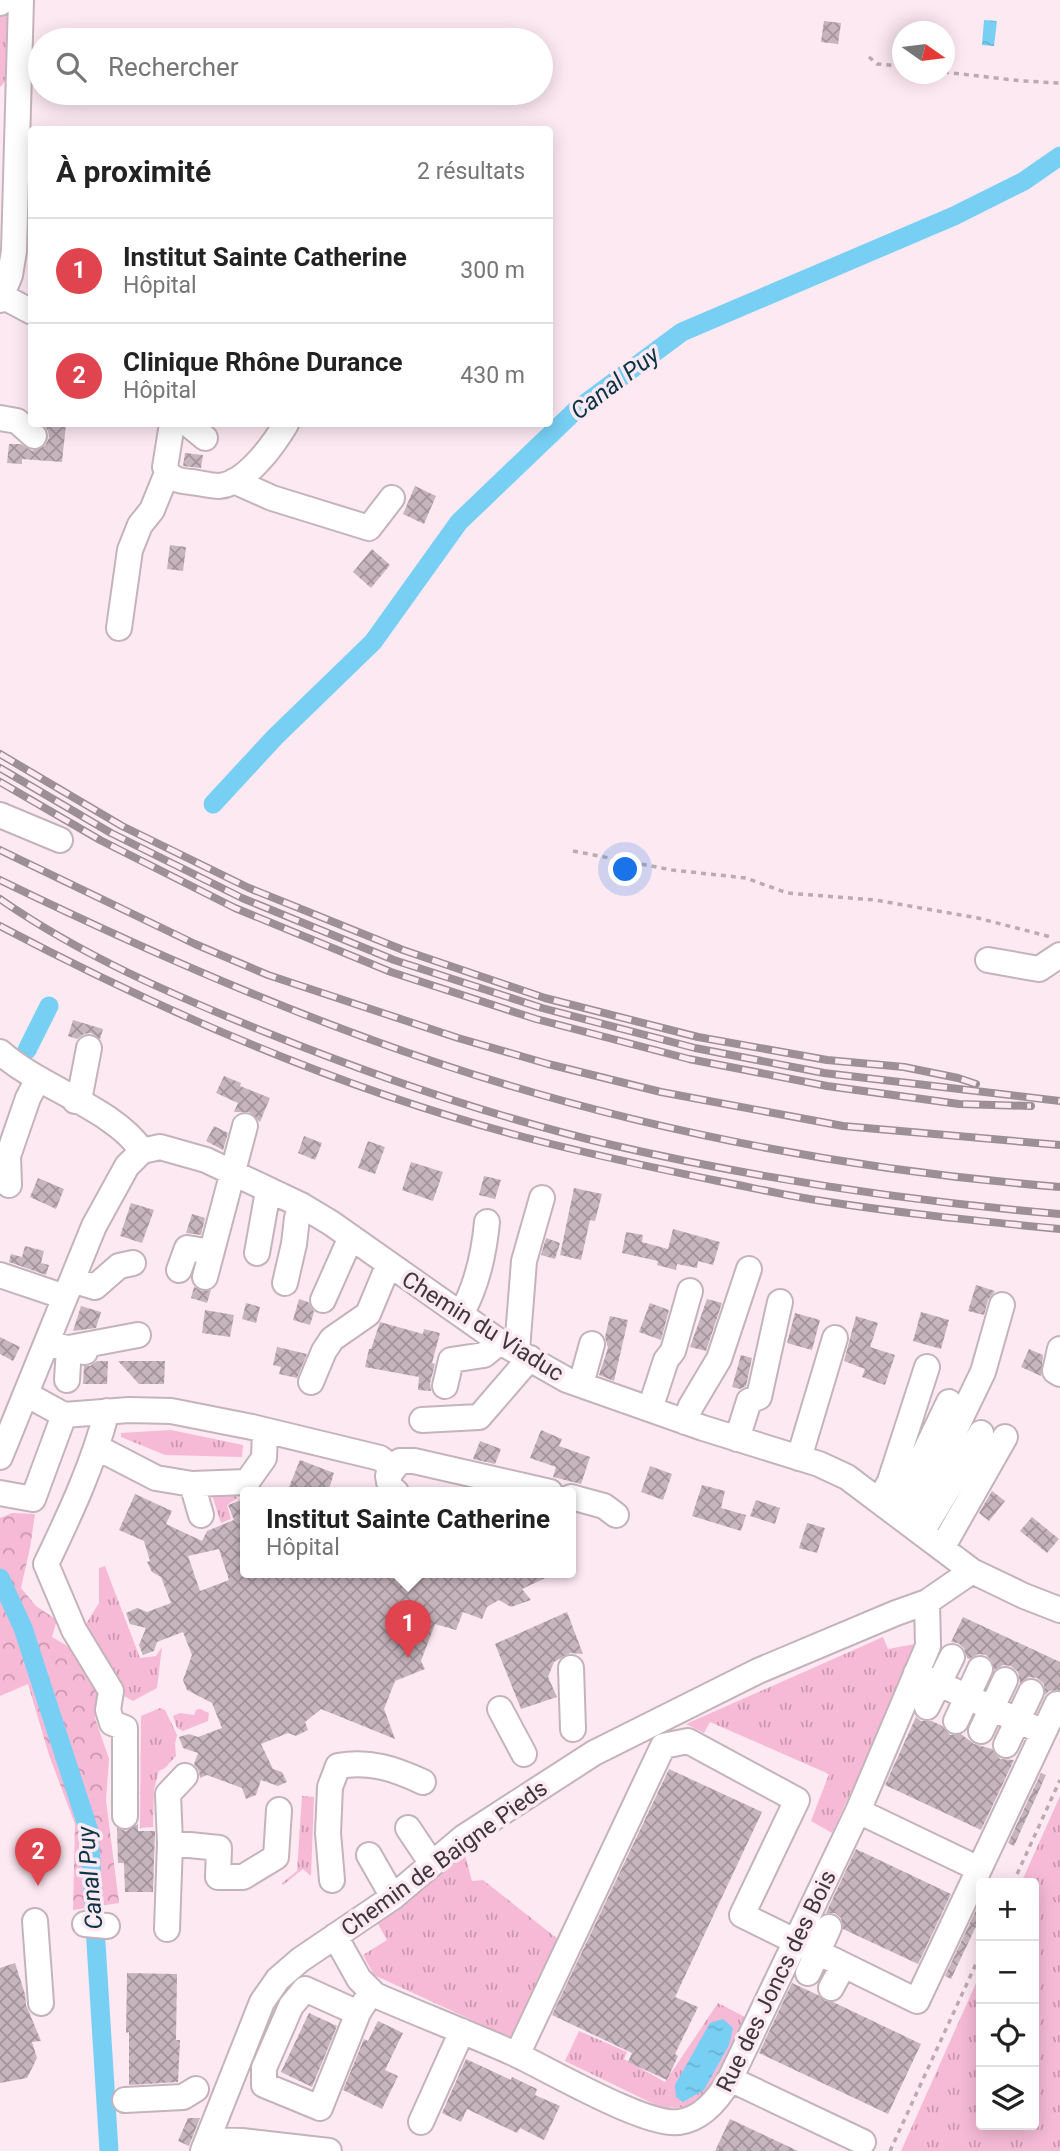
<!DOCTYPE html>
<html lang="fr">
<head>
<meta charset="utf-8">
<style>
  body { margin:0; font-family:Roboto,sans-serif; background:#f6f6f6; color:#222 }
  .controls { position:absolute; right:21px; bottom:21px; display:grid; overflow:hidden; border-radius:7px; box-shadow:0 4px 18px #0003 }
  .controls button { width:63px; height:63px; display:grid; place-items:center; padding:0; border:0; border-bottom:2px solid #e0e0e0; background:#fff; color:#222; font:35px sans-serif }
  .compass { position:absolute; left:892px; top:21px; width:63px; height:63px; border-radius:50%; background:#fff; box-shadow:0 4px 18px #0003; rotate:104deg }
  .you { position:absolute; left:626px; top:870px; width:24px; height:24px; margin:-18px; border:5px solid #fff; border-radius:50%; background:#1a73e8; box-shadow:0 0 0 10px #1a73e833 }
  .badge { display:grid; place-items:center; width:46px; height:46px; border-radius:50%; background:#1a73e8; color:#fff; font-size:23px; font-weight:700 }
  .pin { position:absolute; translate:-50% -58px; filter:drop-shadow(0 2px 4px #0008) }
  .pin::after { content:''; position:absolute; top:37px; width:24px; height:21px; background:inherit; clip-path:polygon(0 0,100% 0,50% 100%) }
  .popup { position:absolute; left:240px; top:1487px; width:336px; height:91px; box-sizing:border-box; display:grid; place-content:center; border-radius:7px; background:#fff; filter:drop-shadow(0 2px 5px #0005); font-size:23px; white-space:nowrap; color:#767676 }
  .popup b { font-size:26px; color:#222 }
  .popup::after { content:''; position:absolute; left:50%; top:100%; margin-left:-14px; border:14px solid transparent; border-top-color:#fff }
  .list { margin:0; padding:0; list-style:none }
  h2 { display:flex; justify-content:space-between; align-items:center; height:91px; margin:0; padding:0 28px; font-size:30px }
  h2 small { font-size:23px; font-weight:400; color:#767676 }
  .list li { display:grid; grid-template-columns:46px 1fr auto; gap:21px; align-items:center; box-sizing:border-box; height:105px; padding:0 28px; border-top:2px solid #e0e0e0 }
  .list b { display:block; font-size:26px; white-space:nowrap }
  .list p { margin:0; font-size:23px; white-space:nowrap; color:#767676 }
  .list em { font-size:23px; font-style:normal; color:#767676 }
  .icon { flex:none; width:38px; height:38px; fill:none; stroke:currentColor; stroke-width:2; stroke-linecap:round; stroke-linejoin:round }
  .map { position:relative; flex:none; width:1060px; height:2151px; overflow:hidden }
  .search { position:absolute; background:#fff; box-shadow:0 4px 18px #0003; left:28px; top:28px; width:525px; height:77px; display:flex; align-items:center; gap:18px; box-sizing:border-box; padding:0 24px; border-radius:38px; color:#767676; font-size:26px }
  .panel { position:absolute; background:#fff; box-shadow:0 4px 18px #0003; left:28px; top:126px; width:525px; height:301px; border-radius:7px }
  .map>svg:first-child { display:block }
  .grass { fill:url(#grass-tufts) }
  .forest { fill:url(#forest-crowns) }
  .water { fill:url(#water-ripples) }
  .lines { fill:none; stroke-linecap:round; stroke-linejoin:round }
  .canal { stroke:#77cff4; stroke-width:19 }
  .building { fill:url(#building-cross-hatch); fill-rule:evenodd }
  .minor-casing { stroke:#c5b3bb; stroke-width:28 }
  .path { stroke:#baabb2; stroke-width:3.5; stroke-dasharray:5 5; stroke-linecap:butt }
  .minor { stroke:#fff; stroke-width:24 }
  .rail-casing { stroke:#9c8f95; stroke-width:8 }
  .rail { stroke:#fde9f2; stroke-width:5; stroke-dasharray:16; stroke-linecap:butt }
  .labels { text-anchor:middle; stroke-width:7; stroke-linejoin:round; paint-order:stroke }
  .street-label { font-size:23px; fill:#3f383b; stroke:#fde9f2 }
  .water-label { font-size:24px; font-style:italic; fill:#0b3544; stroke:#fde9f2 }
</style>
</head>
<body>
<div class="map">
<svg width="1060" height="2151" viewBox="0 0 1060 2151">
  <defs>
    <pattern id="grass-tufts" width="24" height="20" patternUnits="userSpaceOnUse" patternTransform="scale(1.75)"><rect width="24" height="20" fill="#f6bad7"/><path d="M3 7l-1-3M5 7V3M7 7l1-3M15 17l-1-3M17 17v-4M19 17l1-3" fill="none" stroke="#c998b0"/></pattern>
    <pattern id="forest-crowns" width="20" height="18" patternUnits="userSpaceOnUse" patternTransform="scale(1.75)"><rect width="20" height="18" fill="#f6bad7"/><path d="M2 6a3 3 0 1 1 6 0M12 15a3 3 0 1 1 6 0" fill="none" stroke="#c998b0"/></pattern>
    <pattern id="water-ripples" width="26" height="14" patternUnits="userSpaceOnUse" patternTransform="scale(1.75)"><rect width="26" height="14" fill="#77cff4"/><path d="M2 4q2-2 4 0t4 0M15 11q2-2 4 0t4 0" fill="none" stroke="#68b2d2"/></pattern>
    <pattern id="building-cross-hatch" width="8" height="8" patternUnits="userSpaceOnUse" patternTransform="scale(1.75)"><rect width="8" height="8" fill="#c7b5bd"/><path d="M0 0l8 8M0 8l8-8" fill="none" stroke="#a3949b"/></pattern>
  </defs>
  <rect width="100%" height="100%" fill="#fde9f2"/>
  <path class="grass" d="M8,2L14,47L4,83L0,87V13Z
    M171,1430L243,1445L242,1457L165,1455L121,1437V1433Z
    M232,1490L237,1498L227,1505L231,1519L221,1523L212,1495Z
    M105,1566L140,1658L156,1656L162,1647L157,1688L133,1701L120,1694L85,1639L86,1624L99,1603V1568Z
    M883,1637L888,1649L920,1643L832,1833L811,1821L829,1774L710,1722L704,1733L686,1724Z
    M160,1708L165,1710L177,1735L175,1744L176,1756L165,1768L159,1771L154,1789L153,1827L140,1828L141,1716Z
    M200,1709L209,1713L208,1721L183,1731L177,1728L173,1716L180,1713L194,1715L196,1710Z
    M302,1796L314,1797L311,1876L303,1869L283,1885L282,1883L297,1871Z
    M1060,1796V2151H901L981,1972V2125H1034V1883H1021Z
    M465,1855L472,1881L483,1880L559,1940L513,2039L374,1975L363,1955L387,1940L378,1924Z
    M718,2003L745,2017L711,2094L691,2107L662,2108L565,2061L579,2031L627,2052L624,2059L665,2082Z"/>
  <path class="forest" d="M12,1513L35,1514L30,1548L21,1588L36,1606L57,1620L52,1637L81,1654L99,1695L95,1718L109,1759L106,1800L119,1903L73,1910L75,1824L49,1755L28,1684L0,1696V1518Z"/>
  <path class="water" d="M984,20L997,21L994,46L982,45Z
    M723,2019L733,2028L729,2045L704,2090L683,2102L676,2097L675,2085L710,2023Z"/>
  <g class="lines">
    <path class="canal" d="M213,804L275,737L373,642L459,522L575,411L682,332L954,216L1024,181L1060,156
      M27,1050L49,1006
      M0,1578L23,1628L89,1831L109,2151"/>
  </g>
  <path class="building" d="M824,21L841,23L838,44L821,42Z
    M43,424H66L62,462L22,459V464L7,463L9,444H21L32,451L45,446L49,438L48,431Z
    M185,453L203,455L201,468L183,466Z
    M415,486L436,496L424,524L403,514Z
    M170,545L186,547L183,571L167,569Z
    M372,549L390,565L371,588L353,572Z
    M73,1020L103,1029L100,1039L91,1033L84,1034L77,1039L68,1036Z
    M224,1076L241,1083L240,1086L270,1098L260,1122L249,1112H234L238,1103L216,1093Z
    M214,1126L228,1133L223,1150L206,1141Z
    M304,1136L322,1143L315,1160L298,1153Z
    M368,1141L385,1147L375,1174L358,1168Z
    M411,1162L443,1172L433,1201L402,1190Z
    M484,1176L501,1180L495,1199L479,1195Z
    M38,1178L64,1189L56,1209L30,1197Z
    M574,1188L602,1194L595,1221L590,1220L581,1260L560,1255Z
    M131,1203L154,1210L142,1243L120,1236Z
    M192,1214L205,1218L201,1235L186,1233Z
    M673,1229L720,1242L713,1265L698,1261L697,1268L677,1264L676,1270L657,1265L658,1261L622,1253L626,1232L643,1235L642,1242L668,1249Z
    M546,1238L560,1243L555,1259L541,1255Z
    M25,1246L44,1251L41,1263L49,1265L46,1275L9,1262L11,1254L22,1257Z
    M976,1285L995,1291L988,1300L984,1315L968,1311Z
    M194,1287L202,1291L211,1290L207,1303L191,1298Z
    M299,1299L308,1302L314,1312L310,1325L293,1320Z
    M707,1299L722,1303L706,1351L690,1347Z
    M246,1303L260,1307L256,1323L242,1319Z
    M650,1303L669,1310L661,1340L639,1332Z
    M81,1306L101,1312L96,1328L73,1331Z
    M205,1310L234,1315L230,1337L202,1333Z
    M921,1312L949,1320L941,1349L913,1341Z
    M795,1313L820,1320L812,1350L787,1343Z
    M610,1316L628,1320L614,1381L599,1375L608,1348L605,1337Z
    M856,1316L878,1323L870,1347L895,1355L885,1385L862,1377L865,1369L844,1361Z
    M380,1322L423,1334L424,1329L440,1333L432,1363L435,1364L430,1383L431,1391L418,1390L419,1377L365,1367L369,1349H371Z
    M0,1337L20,1347L13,1361L0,1354Z
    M277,1347L307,1354L297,1378L279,1374L281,1367L273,1365Z
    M1029,1349L1043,1355L1041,1376L1021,1367Z
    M741,1355L752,1358L746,1386L740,1389L732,1387Z
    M97,1361H108L107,1384H83L84,1366H90Z
    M118,1361H165L164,1384H139Z
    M541,1430L562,1439L559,1446L590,1457L581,1484L553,1477L556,1467L530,1458Z
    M480,1441L501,1449L495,1464L473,1459Z
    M300,1460L334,1473L328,1492H287Z
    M650,1466L672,1474L663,1500L641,1492Z
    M702,1485L725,1491L721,1508L746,1515L741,1531L692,1516Z
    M992,1491L1005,1501L989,1521L979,1513Z
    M135,1494L172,1511L166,1524L202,1541L207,1531L234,1520L228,1505L245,1499V1572H558L522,1589L531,1600L511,1607L499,1600L487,1607L482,1619L463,1612L456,1630L435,1624L421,1661L425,1669L395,1681L384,1709L395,1739L321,1709L305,1722L308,1730L296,1736L288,1733L261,1744L273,1769L282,1772L287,1782L278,1786L261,1780L256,1795L246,1799L242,1788L207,1775L200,1778L199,1771L194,1764L198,1753L183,1748L179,1737L189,1734L198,1737L222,1728L212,1703L187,1690L183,1680L192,1655L183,1632L157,1642L154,1651L143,1655L139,1645L146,1628L130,1624L126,1613L137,1608L147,1612L171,1603L161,1577L152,1572L147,1562L150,1561L144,1541L119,1530ZM219,1549L229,1580L200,1591L188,1556Z
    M756,1500L780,1508L775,1524L750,1516Z
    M1032,1517L1059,1539L1047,1553L1020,1531Z
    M807,1523L825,1528L817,1553L799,1548Z
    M567,1612L583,1654L570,1653L554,1662L548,1677L557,1697L521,1709L495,1644Z
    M963,1617L1060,1662V1690L1049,1691L1045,1695L1044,1684L1037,1678L1029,1677L1020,1683L1018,1672L1011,1666L1003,1665L994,1670L992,1661L986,1655L978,1654L969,1659L967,1658L964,1648L958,1643L951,1642Z
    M916,1717L921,1721H932L942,1726L950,1735L961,1734L974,1744L992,1749L1000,1759L1014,1760L981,1830L885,1785Z
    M669,1769L762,1812L675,1997L698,2007L675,2054L678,2056L667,2080L628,2062L632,2053L552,2015Z
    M1041,1773L1046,1775L1014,1846L1008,1843Z
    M138,1824V1831H155L153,1892H125L124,1863H118L117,1828L126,1831Z
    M856,1849L951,1894L918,1964L843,1929L841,1918L835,1913H826Z
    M977,1908L981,1910V1916L951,1979L945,1976Z
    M15,1963L25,1994L26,2005L41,2041L32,2042L37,2058L27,2078L0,2083V1968Z
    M127,1973L177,1974L176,2040H180L178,2082L129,2085V2032L126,2033Z
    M792,1983L818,1995L825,2001L833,2002L921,2044L888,2114L759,2053Z
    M309,2013L337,2026L312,2087L281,2072Z
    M378,2021L403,2033L385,2070L398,2076L382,2109L343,2090L364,2039L368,2041Z
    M466,2059L511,2080L512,2077L537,2089L535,2095L560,2106L544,2140L520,2128L517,2133L467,2109L461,2122L442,2113Z
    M188,2118H200L189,2146L178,2141Z
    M730,2119L798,2151H715Z"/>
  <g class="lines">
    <g class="minor-casing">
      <path id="minor" d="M0,3L2,0
        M0,295L32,312
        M0,300L10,275L14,251L21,0
        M0,418L17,421L34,436
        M172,424L165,467C169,479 179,481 191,482C200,483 210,486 219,486C246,484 274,444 286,424
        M188,424L205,438
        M234,481L272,498L369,528L392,498
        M119,628L130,550L140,525L152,510L167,473
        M0,815L60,840
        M988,960L1039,969L1060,955
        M0,1052C40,1088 115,1109 142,1151
        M75,1101L80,1095L89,1048
        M142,1151L160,1147L206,1160L301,1205L331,1223L500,1342L567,1380L703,1428L819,1464L847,1477L972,1571L1024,1596L1060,1610
        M9,1185L8,1156L28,1098L38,1079
        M257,1253L268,1191
        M179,1270L187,1248L211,1252
        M0,1275L65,1297
        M205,1277L245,1126
        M72,1280L95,1287L119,1266L133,1263
        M285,1283L294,1244L297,1218L301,1205
        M323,1300L351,1237
        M461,1314C477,1286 484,1254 487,1222
        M46,1344L69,1348L138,1335
        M1060,1349L1055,1371L1060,1374
        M517,1350L524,1261L542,1198
        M67,1380L69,1348L85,1352
        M311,1382L324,1351L332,1339L368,1314L388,1266
        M581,1384L592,1344
        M445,1386L451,1360L484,1355L500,1342
        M26,1394L64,1415
        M650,1409L666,1360L673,1351L690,1291
        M107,1411C93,1465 70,1514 46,1564L74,1630L111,1691L108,1710L112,1723L125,1728V1816
        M422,1420L479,1417L530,1358
        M685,1422L691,1406L719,1359L749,1269
        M737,1439L749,1401L759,1397L780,1302
        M98,1448L156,1478L192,1484L247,1482L264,1458L265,1431
        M0,1457L94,1226L127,1166L142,1151
        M799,1458L835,1338
        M192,1484L201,1515
        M396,1492L390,1487L388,1476L400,1461H414L550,1492
        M0,1493L33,1499L64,1415L129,1410L171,1411L252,1427L380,1458L393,1468
        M571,1497L604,1506L616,1515
        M880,1500L890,1481L927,1367
        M891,1508L898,1494L910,1483L949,1402
        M910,1523L983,1372L1002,1305
        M922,1532L981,1433
        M942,1548L1005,1437
        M571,1668L573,1729
        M916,1673L1043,1732
        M927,1707L952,1657
        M500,1709L524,1754
        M956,1721L980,1669
        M981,1731L1005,1680
        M1006,1745L1031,1692
        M858,1811L979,1869
        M408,1828L432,1864
        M170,1843L219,1848L218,1877H243L276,1857L279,1810
        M369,1855L393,1897
        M332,1880L328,1833L330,1787L338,1766C369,1760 395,1769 423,1782
        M35,1921L41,2003
        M85,1924L107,1926
        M167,1929L170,1843L168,1794L185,1776
        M335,1936L359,1979L375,1995C421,2015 468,2033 513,2053C548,2069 646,2127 679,2122C703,2119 719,2098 730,2079L858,1811L928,1646L927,1602
        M808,1973L829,1927
        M831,1988L843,1966
        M358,2013L320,2108L264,2085V2068L291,2006L305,1989L358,2013L371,1992
        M517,2055L663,1746L688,1741L797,1800L742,1915L917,2001L1057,1704
        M730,2079L863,2142
        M125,2100L183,2097L196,2089
        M421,2122L462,2031
        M209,2140L242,2141L329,2151
        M203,2151L262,2002L278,1979L300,1960L393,1897L464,1837L594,1753L758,1671L896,1613L927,1602L972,1571"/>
    </g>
    <path class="path" d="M869,57L877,64L902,66
      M944,72L1022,81L1060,83
      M573,851L672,870L746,878L787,893L875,900L978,918L1051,937
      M1013,1883L1060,1780
      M890,2151L981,1953"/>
    <use href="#minor" class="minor"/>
    <g class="rail-casing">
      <path id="rail" d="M0,754L122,826L249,888L403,950L545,998L698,1037L827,1060L904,1067L958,1078L976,1084
        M0,768L111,833L242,898L394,960L542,1008L695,1048L824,1073L1060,1101
        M0,782L100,840L235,908L391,972L536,1019L689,1059L827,1086L959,1104L1031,1106
        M0,850L195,944L268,975L458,1038L548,1064L661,1092L843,1126L1060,1145
        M0,880C142,949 288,1013 438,1063C639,1130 849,1170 1060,1187
        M0,899C82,956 173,995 265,1032C377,1077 494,1117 612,1145C759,1179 909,1201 1060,1214
        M0,926C161,1011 340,1088 516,1135C583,1153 650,1167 718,1181C750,1187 783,1195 816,1200C897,1213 978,1221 1060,1229"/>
    </g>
    <use href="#rail" class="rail"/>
  </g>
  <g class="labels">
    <g class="street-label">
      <text transform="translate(483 1326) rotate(32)" y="8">Chemin du Viaduc</text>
      <text transform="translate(444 1858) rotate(-36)" y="8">Chemin de Baigne Pieds</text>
      <text transform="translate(776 1981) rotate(-64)" y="8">Rue des Joncs des Bois</text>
    </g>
    <g class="water-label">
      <text transform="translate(615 383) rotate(-37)" y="8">Canal Puy</text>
      <text transform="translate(90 1878) rotate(-95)" y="8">Canal Puy</text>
    </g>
  </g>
</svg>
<div class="controls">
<button>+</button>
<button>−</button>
<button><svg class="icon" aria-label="locate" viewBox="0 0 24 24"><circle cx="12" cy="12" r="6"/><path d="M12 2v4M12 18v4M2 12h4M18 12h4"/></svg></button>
<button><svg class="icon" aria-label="layers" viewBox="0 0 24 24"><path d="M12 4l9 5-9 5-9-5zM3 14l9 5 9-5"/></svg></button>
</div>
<svg class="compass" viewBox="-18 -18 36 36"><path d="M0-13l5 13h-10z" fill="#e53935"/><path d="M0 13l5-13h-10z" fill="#767676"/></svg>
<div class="you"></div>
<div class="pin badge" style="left:408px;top:1658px;background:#e0444e">1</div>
<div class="popup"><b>Institut Sainte Catherine</b>Hôpital</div>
<div class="pin badge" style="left:38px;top:1886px;background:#e0444e">2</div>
<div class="search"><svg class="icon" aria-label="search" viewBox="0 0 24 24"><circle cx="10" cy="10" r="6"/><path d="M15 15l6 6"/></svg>Rechercher</div>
<section class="panel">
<h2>À proximité<small>2 résultats</small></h2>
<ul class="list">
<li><span class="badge" style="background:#e0444e">1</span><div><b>Institut Sainte Catherine</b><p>Hôpital</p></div><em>300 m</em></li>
<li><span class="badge" style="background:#e0444e">2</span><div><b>Clinique Rhône Durance</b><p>Hôpital</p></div><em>430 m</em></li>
</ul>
</section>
</div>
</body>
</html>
